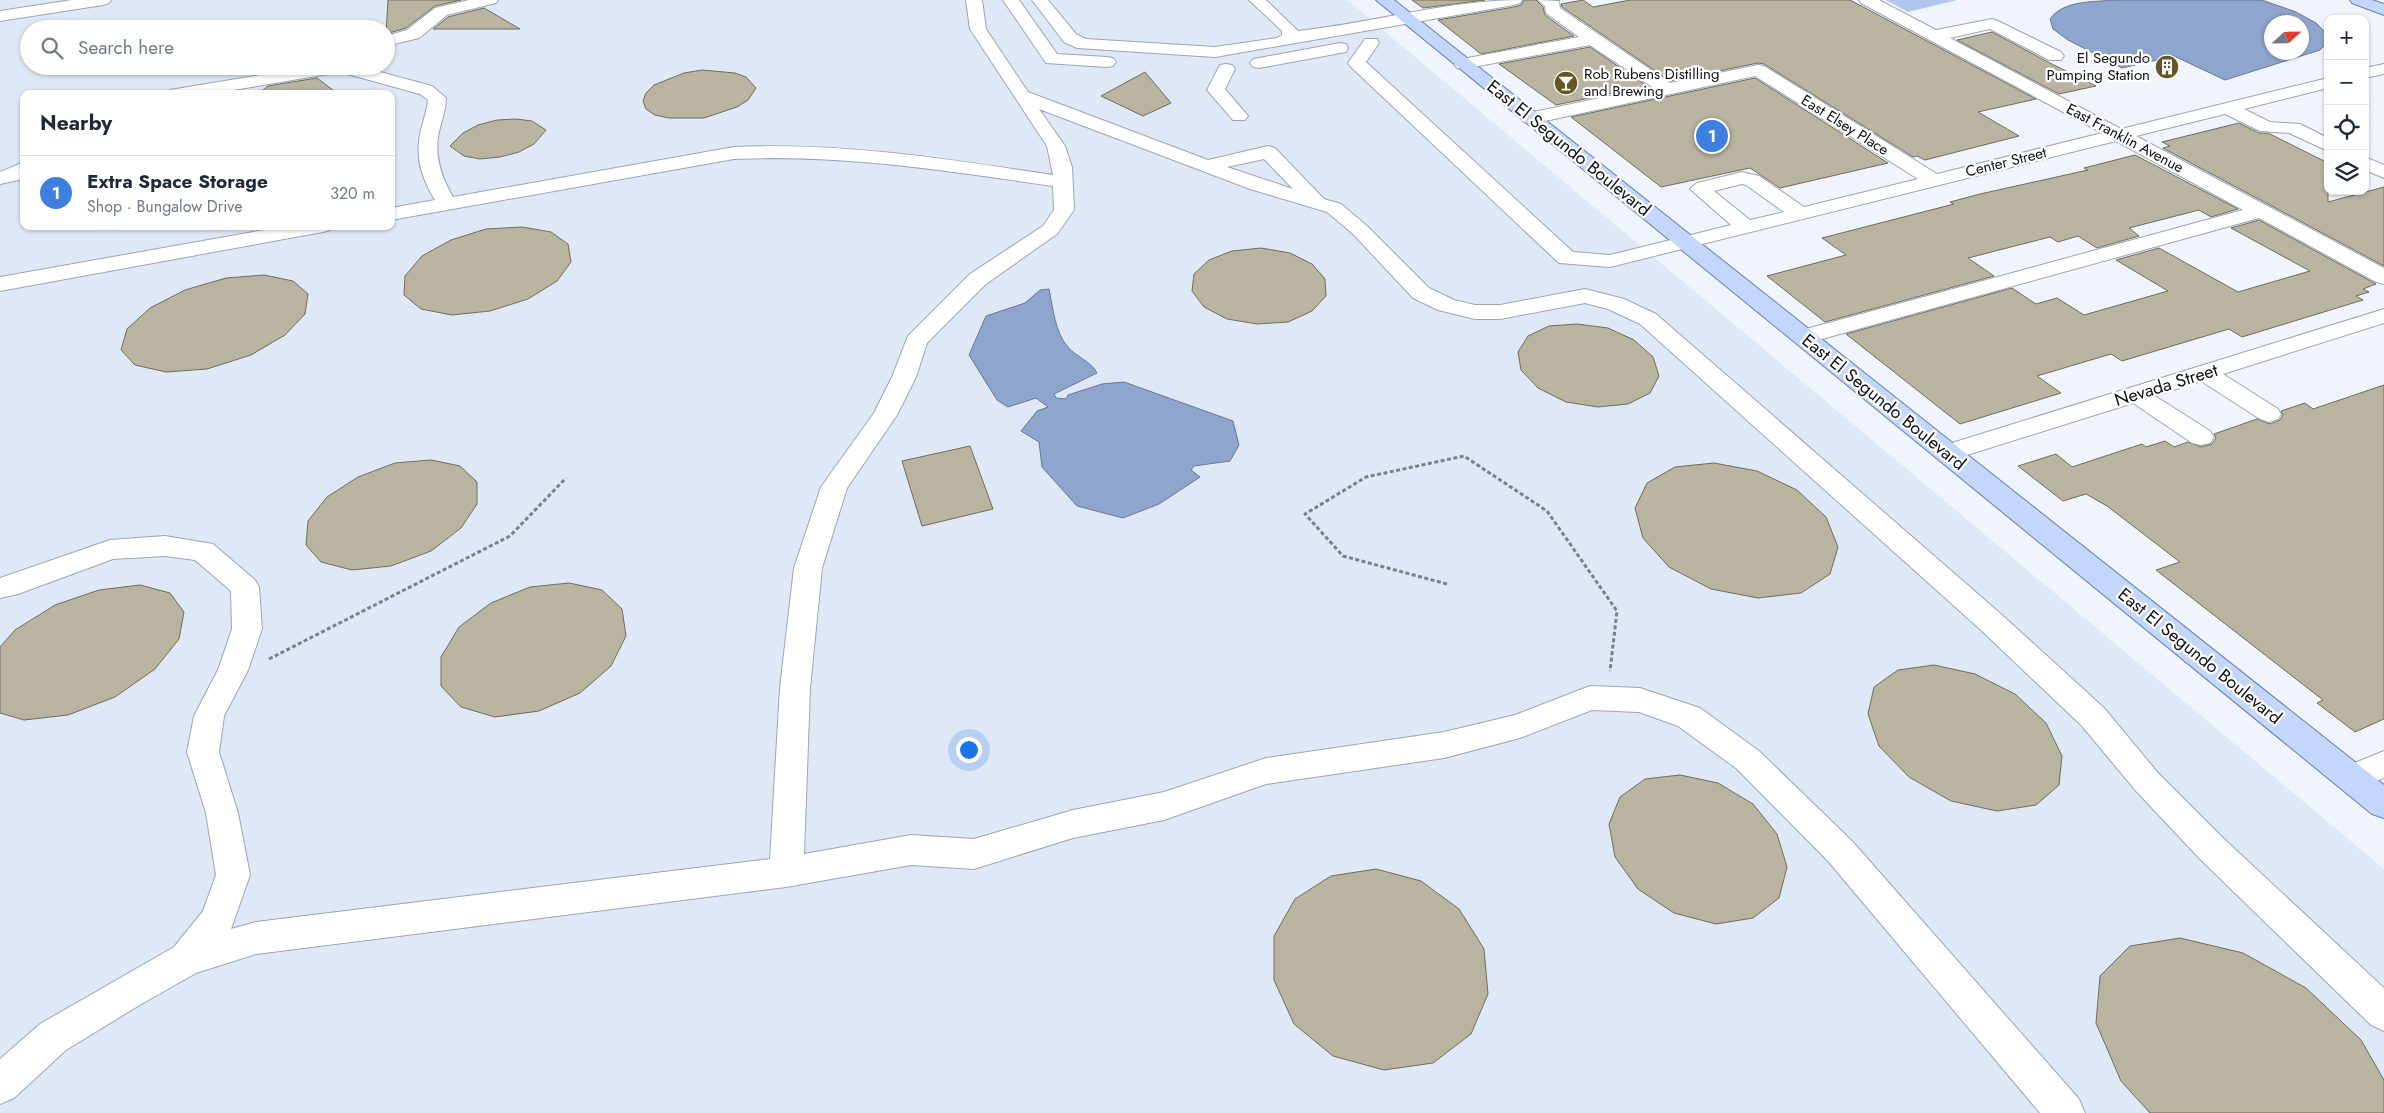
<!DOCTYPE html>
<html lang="en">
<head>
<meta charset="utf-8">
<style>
  body { margin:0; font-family:Jost,sans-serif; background:#f6f6f7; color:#1f2937 }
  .controls { position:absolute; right:15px; top:15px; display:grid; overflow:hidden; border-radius:10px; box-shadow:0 1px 4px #0004 }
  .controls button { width:45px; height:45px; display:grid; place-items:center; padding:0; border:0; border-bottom:1px solid #e0e1e3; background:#fff; color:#1f2937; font:25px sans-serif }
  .compass { position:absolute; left:2264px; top:15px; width:45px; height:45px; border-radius:50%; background:#fff; box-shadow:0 1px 4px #0004; rotate:68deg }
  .you { position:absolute; left:968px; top:749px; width:18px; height:18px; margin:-12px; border:4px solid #fff; border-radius:50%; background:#1a73e8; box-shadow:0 0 0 8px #1a73e833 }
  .badge { display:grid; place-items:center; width:32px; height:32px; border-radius:50%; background:#2563eb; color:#fff; font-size:16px; font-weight:700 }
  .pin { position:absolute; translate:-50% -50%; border:2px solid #fff; box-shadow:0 1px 5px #0006 }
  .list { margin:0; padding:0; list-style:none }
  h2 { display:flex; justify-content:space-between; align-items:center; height:65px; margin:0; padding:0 20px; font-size:21px }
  h2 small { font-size:16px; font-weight:400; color:#747a83 }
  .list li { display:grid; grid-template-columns:32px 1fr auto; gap:15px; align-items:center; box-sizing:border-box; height:75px; padding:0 20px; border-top:1px solid #e0e1e3 }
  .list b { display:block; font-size:19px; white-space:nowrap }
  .list p { margin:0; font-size:16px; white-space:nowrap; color:#747a83 }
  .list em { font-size:16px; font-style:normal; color:#747a83 }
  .icon { flex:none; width:28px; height:28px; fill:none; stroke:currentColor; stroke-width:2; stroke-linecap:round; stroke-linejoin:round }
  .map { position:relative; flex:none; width:2384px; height:1113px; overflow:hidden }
  .search { position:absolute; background:#fff; box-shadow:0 1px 4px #0004; left:20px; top:20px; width:375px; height:55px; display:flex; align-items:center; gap:12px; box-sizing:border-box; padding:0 18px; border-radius:28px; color:#747a83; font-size:19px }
  .panel { position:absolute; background:#fff; box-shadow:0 1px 4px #0004; left:20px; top:90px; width:375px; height:140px; border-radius:10px }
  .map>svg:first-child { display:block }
  .built { fill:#dfe8f6; fill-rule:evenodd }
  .green { fill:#b0c6ed }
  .water { fill:#8ea5ce; stroke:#677896; fill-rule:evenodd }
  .building { fill:#b9b4a0; stroke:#706c5a }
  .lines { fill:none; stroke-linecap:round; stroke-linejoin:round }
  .minor-casing { stroke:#9ba5b7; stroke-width:2 }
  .major-casing { stroke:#697faa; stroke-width:2 }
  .path { stroke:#7c7f86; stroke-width:3; stroke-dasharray:4 2.5; stroke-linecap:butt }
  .minor { fill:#fff; fill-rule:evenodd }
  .major { fill:#c3d7fc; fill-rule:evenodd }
  .labels { text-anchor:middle; stroke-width:4.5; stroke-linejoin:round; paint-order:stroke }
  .far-poi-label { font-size:15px; fill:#0c0f15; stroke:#fff; text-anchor:end }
  .far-street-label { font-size:15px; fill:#0c0f15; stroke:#fff }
  .street-label { font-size:18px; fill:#0c0f15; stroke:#fff }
</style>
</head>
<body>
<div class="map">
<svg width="2384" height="1113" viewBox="0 0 2384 1113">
  <rect width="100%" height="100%" fill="#f0f4fc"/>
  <path class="built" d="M0,0H1347L2384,869V1113H0ZM29,29H386V66H29ZM24,94H391V226H24Z"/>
  <path class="green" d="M1886,0H1957L1908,12Z"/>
  <path class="water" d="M2116,0H2262L2296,12L2316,23L2326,33L2328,42L2320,50L2225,80L2174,56L2122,68L2068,40L2053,29L2050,19C2063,0 2094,2 2116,0ZM2272,22H2302V52H2272Z
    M1049,289C1053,308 1055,333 1068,347C1076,357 1091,361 1097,373L1054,394L1056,398L1066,399L1068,395L1102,384L1124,382L1233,421L1239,445L1230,461L1194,466L1191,470L1200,477L1159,504L1123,518L1077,506L1042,467L1039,442L1021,431L1037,411L1048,407L1036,398L1008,407L997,400L969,355L986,316L1025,303L1040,290Z"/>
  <path class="building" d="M388,0H461L435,6L406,28L386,34Z
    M1412,0H1485L1423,8Z
    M1524,0H1536L1543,7L1545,15L1574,36L1481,54L1438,20L1514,7L1521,5Z
    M1583,0L1593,7L1630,0H1850L2036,99L1978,112L2019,136L1925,160L1917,156L1913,157L1764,64L1758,63L1670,81L1562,7L1561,4Z
    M484,8L520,29H433L448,17Z
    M1992,32L2048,62L2096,86L2059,94L1957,40Z
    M1590,47L1647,86L1556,105L1499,64Z
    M259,66H301L266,72Z
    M702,70L735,73L746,77L756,88L748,100L737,107L704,118H669L655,115L646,109L643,101L646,93L654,85L684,73Z
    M1145,72L1171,103L1143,116L1101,96Z
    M317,78L338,94H258L268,86Z
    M1755,78L1888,163L1780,188L1750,168L1661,187L1571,117Z
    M516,119L532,121L546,130L534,144L519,152L500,157L480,159L464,156L450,146L463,133L478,125L497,120Z
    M2239,123L2259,133H2268L2328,163V202L2384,187V266L2163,148L2170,146L2162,142Z
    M2135,155L2238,209L2211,217L2199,210L2129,228L2139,236L2097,248L2078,236L2058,242L2050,237L1968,258L1994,276L1825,322L1767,276L1846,255L1822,238L1954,204L1950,202L1980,194L2088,170L2084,168Z
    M2259,220L2376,284L2363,289L2369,292L2356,296L2363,300L2242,337L2229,329L2122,361L2111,354L2037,376L2061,393L1960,424L1846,334L2012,288L2036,304L2057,298L2084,315L2168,291L2116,260L2159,248L2238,292L2310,271L2231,228Z
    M522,227L551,232L568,244L571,262L557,281L528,299L490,311L452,315L421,309L404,295L405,276L422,256L451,240L486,229Z
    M1261,248L1290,253L1312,264L1325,279L1326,296L1312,311L1288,322L1257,324L1227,319L1204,307L1192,291L1194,274L1209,260L1232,251Z
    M264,275L293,281L308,294L305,314L285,335L251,355L207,369L166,372L135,365L121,350L127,329L150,308L185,290L226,278Z
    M1577,324L1608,328L1634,340L1653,357L1659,376L1650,393L1628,404L1598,407L1566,402L1538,388L1521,370L1518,352L1528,336L1549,326Z
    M2384,385V719L2355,732L2317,703L2323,700L2156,570L2180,562L2107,506L2086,494L2063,501L2018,466L2056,454L2072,467L2142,444L2146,447L2165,441L2174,447L2188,442L2201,447L2212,444L2216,438L2214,434L2257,419L2270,424L2280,420L2283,415L2281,411L2305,403L2313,409Z
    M970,446L993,509L922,526L902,461Z
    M431,460L460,466L477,482V504L461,528L431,551L391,566L352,570L321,562L306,545L308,521L327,497L358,477L395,463Z
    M1714,463L1757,471L1797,490L1826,517L1838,547L1830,574L1801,593L1758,598L1711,589L1669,567L1643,538L1635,508L1647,483L1675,467Z
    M569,583L602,590L622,609L626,636L611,666L580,693L539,711L495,717L461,707L441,686V657L459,627L491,603L530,587Z
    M140,585L170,593L184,612L179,639L155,669L115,697L68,715L24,720L0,713V647L15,630L55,605L99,590Z
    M1934,665L1975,674L2015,694L2046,723L2062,756L2059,785L2036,805L1997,811L1951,801L1909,777L1879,746L1868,714L1874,687L1898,670Z
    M1680,775L1718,783L1753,804L1777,834L1787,867L1779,898L1753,918L1716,924L1674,913L1638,889L1615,857L1609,824L1620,797L1645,779Z
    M1376,869L1421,881L1459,909L1484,949L1488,994L1471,1034L1433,1063L1384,1070L1333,1056L1294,1024L1274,980V936L1295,899L1331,876Z
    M2180,938L2243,953L2306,988L2361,1040L2384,1080V1113H2150L2121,1081L2096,1023L2100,976L2130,946Z"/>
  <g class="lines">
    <g class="minor-casing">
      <path id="minor" d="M72,0H111L109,3L103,5L0,21V11Z
        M469,0H498L496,3L447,15L419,38L386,46V36L407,30L435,8Z
        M966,0H982L986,29L1028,92L1208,160L1268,146L1275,148L1324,199L1341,204L1367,226L1429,288L1454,300L1475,305H1500L1585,289L1624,299L1656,314L2002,615L2104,708L2158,773L2224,839L2384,988V1031L2371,1025L2200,859L2136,791L2082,726L1982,631L1640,324L1608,309L1585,303L1500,319H1475L1438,310L1413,298L1353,234L1327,212L1250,189L1039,109L1065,146L1072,167L1074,210L1057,234L986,284L927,343L916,377L897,415L847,488L822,568L810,688L804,854L911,835L974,839L1073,810L1164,792L1266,758L1444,732L1515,715L1590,686L1640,688L1700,708L1759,751L1852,841L2079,1099L2085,1113H2040L1828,861L1737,769L1678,726L1639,712L1592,710L1520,738L1444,758L1266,784L1164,820L1073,838L974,869L911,865L786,887L256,954L196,973L138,1006L66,1050L14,1098L0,1104V1059L40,1024L174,947L203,911L216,875L206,813L187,752L194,716L218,670L232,629L231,591L195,560L165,556L113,559L18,594L0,598V578L110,540L165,536L213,544L255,580L259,587L262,629L248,670L224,716L219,752L238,813L250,875L231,929L256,922L770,859L780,688L794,568L821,487L874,413L892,377L908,336L970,274L1043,226L1054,210L1053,186C947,171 842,154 734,159L391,220V208L435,200C423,181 415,158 420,135C422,123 427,112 428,100L420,94L340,72L210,94H167L170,90L315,66H358L432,86L446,98C446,112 440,124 438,137C435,159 442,178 453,197L734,147C842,142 946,159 1053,175L1047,146L970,29ZM1264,159L1293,189L1227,167Z
        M1003,0H1019L1057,54L1107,57L1113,58L1116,62L1113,66L1107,67L1046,63Z
        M1032,0H1048L1076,34L1086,39L1215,47L1277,38L1282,35V31L1249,0H1266L1298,31C1373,23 1447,0 1522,0L1520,3L1514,5L1215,57L1077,48L1064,42Z
        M1538,0L1559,1L1560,8L1670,83L1758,65L1764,66L1937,174L2102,133L1861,3L1859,0H1879L1936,30L1992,19L1998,21L2061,52L2064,56L2061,60H2049L1990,29L1950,38L2121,129L2328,78V88L2244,109L2270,122L2300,124L2328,138V151L2289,133L2260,131L2225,114L2136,136L2384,268V284L2376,282L2259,218L1811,342L1803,344L1795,342L1792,337L1795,332L2243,210L2116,141L1610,267L1559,263L1351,67L1348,63L1365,39H1377L1379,43L1366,62L1573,252L1610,255L1731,225L1690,189L1697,183L1742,172L1759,176L1804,207L1918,179L1755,76L1531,124L1524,122L1522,118L1524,114L1652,87L1590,45L1463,69L1457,68L1454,64L1457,60L1579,37L1546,13L1545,6ZM1742,184L1746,185L1784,212L1750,220L1714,191Z
        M1340,43L1346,44L1348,48L1346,52L1259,68L1253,67L1250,63L1253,59L1259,58Z
        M1226,64L1232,65L1235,69L1225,89L1248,116L1245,120H1233L1207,90L1220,65Z
        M2384,64V74L2365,78V68Z
        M2365,157L2384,165V178L2365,170Z
        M24,162V177L19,180L0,184V172Z
        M287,226H333L330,230L323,232L0,291V277Z
        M2384,309V323L2223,374L2278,409L2281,414L2278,419L2269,422L2260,419L2201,381L2155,396L2210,431L2214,437L2210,443L2201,445L2192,443L2133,403L1948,461L1939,459L1935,453L1939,447Z
        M2384,751V778L2351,791L2340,787L2335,778L2340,769Z"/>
    </g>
    <g class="major-casing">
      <path id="major" d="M1376,0H1394L2384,785V818L2372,814Z
        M2350,0H2372L2384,4V15L2352,3Z"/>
    </g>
    <path class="path" d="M1447,584L1343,556L1305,514L1366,477L1464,456L1547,511L1617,611L1610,671
      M269,659L510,536L566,478"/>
    <use href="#minor" class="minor"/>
    <use href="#major" class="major"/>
  </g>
  <defs>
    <g id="building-disc" transform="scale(1.25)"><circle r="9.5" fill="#635824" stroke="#fff"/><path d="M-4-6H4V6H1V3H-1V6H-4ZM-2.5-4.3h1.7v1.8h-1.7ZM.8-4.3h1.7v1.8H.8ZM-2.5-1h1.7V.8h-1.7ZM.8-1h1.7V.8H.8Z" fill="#fff"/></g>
    <g id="bar-disc" transform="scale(1.25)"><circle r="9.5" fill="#635824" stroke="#fff"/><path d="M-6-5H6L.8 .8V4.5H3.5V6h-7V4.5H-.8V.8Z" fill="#fff"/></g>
  </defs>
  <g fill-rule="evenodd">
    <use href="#building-disc" x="2167" y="67"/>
    <use href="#bar-disc" x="1566" y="83"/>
  </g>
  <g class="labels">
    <g class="far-poi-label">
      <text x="2150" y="63">El Segundo<tspan x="2150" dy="17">Pumping Station</tspan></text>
      <text x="1584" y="79" text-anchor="start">Rob Rubens Distilling<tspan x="1584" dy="17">and Brewing</tspan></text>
    </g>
    <g class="far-street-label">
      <text transform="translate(1845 125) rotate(32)" y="5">East Elsey Place</text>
      <text transform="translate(2125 138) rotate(28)" y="5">East Franklin Avenue</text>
      <text transform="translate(2006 162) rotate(-14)" y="5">Center Street</text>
    </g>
    <g class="street-label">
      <text transform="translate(1569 148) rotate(39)" y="6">East El Segundo Boulevard</text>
      <text transform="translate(2166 385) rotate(-17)" y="6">Nevada Street</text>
      <text transform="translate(1884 402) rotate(39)" y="6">East El Segundo Boulevard</text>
      <text transform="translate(2200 656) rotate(39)" y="6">East El Segundo Boulevard</text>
    </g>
  </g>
</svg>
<div class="controls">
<button>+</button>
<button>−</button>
<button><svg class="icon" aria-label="locate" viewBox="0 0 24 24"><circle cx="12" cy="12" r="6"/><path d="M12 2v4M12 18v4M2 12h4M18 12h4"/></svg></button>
<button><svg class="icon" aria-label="layers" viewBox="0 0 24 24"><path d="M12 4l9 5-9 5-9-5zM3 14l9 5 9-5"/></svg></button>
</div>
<svg class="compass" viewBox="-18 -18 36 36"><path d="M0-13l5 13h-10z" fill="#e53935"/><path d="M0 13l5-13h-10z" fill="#747a83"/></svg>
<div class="you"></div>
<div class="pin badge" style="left:1712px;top:136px;background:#3f7fe0">1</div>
<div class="search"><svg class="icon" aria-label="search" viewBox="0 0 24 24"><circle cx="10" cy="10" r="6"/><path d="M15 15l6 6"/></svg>Search here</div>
<section class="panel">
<h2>Nearby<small></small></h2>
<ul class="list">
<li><span class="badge" style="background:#3f7fe0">1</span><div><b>Extra Space Storage</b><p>Shop · Bungalow Drive</p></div><em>320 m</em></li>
</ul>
</section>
</div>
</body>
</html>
